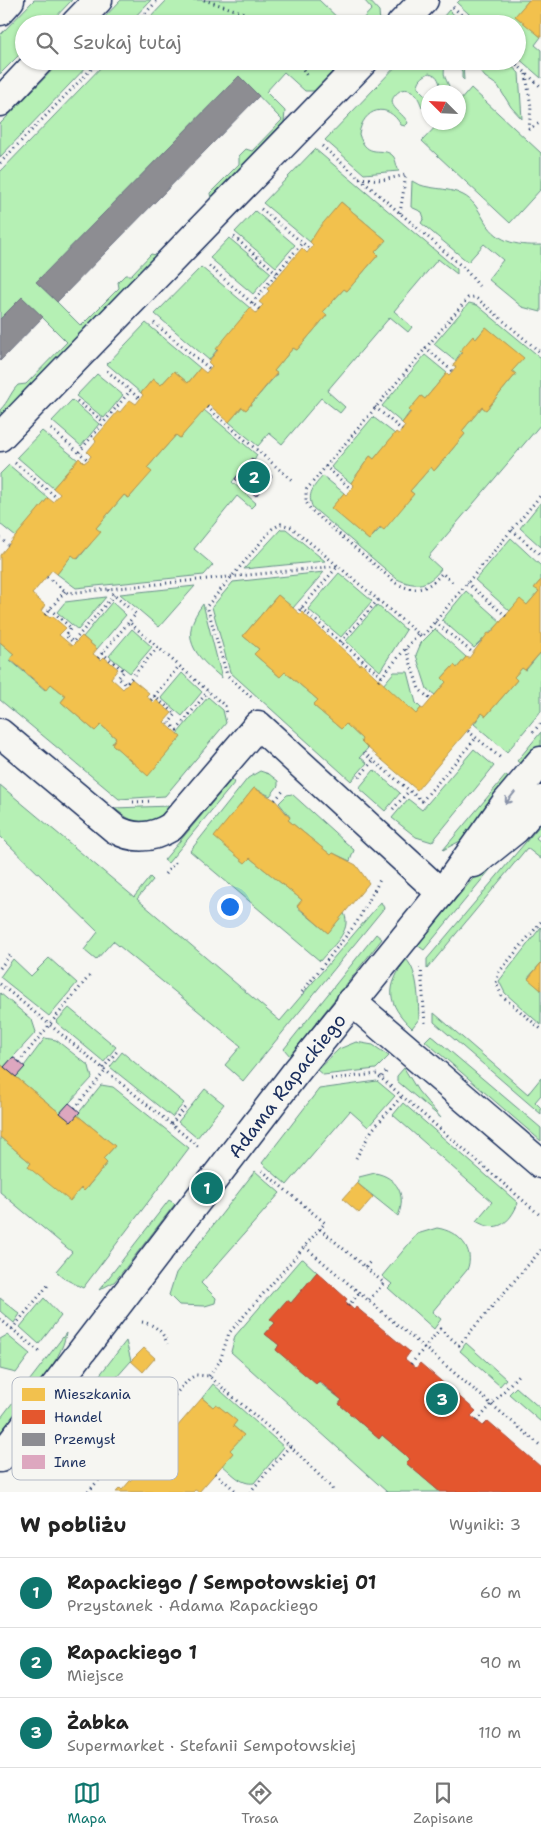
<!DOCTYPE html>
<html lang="pl">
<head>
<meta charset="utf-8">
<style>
  body { margin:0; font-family:"Shantell Sans",sans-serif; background:#f6f6f6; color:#222 }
  .compass { position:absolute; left:421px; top:85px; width:45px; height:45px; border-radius:50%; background:#fff; box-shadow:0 1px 4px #0004; rotate:294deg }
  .you { position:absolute; left:229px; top:906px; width:18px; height:18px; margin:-12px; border:4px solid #fff; border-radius:50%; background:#1a73e8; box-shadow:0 0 0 8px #1a73e833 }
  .badge { display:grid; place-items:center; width:32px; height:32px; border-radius:50%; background:#0f766e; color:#fff; font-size:16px; font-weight:700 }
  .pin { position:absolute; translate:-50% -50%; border:2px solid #fff; box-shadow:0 1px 5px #0006 }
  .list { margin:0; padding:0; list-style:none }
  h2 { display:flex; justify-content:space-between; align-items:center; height:65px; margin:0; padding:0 20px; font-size:21px }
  h2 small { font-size:16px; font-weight:400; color:#767676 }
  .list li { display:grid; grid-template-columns:32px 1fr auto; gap:15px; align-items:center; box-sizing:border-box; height:70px; padding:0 20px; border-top:1px solid #e0e0e0 }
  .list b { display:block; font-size:19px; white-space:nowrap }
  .list p { margin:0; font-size:16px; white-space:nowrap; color:#767676 }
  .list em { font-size:16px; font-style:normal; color:#767676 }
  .icon { flex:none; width:28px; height:28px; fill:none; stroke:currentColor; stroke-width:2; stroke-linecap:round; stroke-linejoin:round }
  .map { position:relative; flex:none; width:541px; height:1492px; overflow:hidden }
  .search { position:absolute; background:#fff; box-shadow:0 1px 4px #0004; left:15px; right:15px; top:15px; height:55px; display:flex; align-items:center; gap:12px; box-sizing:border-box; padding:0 18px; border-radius:28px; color:#767676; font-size:19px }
  .sheet { height:275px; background:#fff }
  nav { display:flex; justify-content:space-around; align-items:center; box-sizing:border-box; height:70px; border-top:1px solid #e0e0e0; background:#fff; font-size:14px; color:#767676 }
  nav a { display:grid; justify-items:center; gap:2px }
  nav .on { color:#0f766e }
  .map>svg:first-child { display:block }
  .green { fill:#b5f0b4; stroke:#689089 }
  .homes { fill:#f2c14e; stroke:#b29553 }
  .shops { fill:#e4572e; stroke:#a84b3c }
  .industry { fill:#8d8d92; stroke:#6b7182 }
  .building { fill:#dda7bf; stroke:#1b2f5e }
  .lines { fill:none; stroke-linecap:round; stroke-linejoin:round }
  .minor-casing { stroke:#1b2f5e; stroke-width:31 }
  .major-casing { stroke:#1b2f5e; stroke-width:31 }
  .path { stroke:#1b2f5e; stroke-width:3; stroke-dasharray:1 4; stroke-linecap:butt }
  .minor { stroke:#f6f6f2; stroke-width:28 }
  .major { stroke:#f6f6f2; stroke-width:28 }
  .oneway { stroke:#8892a8 }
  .labels { text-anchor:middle; stroke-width:5; stroke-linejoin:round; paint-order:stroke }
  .street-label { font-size:19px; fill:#1b2f5e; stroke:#f6f6f2 }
  .key { fill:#f6f6f2; stroke:#b4bac6; stroke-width:1 }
  .key-label { font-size:14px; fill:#1b2f5e }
</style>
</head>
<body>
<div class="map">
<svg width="541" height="1492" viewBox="0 0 541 1492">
  <rect width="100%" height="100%" fill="#f6f6f2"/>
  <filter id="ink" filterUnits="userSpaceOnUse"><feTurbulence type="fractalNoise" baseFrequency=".02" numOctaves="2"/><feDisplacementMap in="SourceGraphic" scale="10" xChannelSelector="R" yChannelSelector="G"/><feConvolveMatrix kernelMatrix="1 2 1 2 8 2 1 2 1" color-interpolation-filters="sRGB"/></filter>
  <g filter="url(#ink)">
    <path class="green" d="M34,0H72L49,24H24V50L0,74V35Z
      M121,0H151L128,24H98Z
      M167,0H319L344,24H144Z
      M364,0H369L379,11L380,24H358L372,9Z
      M460,0H529L516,16L541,37L535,45L541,50V78L517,57V24H480L457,3Z
      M449,10L464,24H437Z
      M61,61H92L0,157V124Z
      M107,61H343L314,91H305L284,72L266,92L285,111L284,122L211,199L210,193L239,164V156L246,149L252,151L282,120L239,76L37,282L81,326L119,288L118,282L125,275H131L151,254L156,255L0,416V410C9,401 10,393 18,385L26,384L67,342L22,297L0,319V172Z
      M401,61H467L463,64L464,80L462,78V71L454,63L446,65C442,74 445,77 449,86L447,88L441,87C438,79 438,75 429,73C422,77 418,80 418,88L428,98V105L426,108L422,107C418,97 414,87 401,90C380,105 402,110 408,123L405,126L401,125C388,101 363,108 359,134C367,161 383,145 393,156C396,159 396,166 399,171L364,174L325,140Z
      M472,61H506L519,73L522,119L511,107L498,86L485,77Z
      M471,88L541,153V189L510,223L422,141L439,123L458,122L459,102Z
      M315,149L457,269V274L438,259L394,311L412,327L408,332L390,317L327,391L345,407L340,413L321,398L282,444L269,433L258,446L229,422L242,407L246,410L277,374L274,371L293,348L297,350L327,315L323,312L344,289L347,291L378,255L375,252L386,240L341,202L310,242L263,203Z
      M412,181C427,191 447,186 463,195C473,200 478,209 483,218C496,242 515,246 541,245V312L522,307L488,279L503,260L484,244L468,262L421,223L424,218L422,212L411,207Z
      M255,211L295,245L276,267L235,232Z
      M229,238L271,273L253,294L210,258Z
      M201,267L250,308L209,360L155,314Z
      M469,303L477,305L541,358V424L428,557L441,569C428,586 416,588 397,579L313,508C306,494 314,486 323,476L344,493L332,508L369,540L414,494L410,491L431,467L435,470L465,434L462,431L482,407L486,410L516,374L512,371L523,358L486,327L476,339L473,336L455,361L434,344Z
      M146,323L200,368L188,383L174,371L161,385L153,379L141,393L107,364Z
      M425,355L447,373L425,399L421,396L402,423L382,406Z
      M97,374L123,395L104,418L76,396Z
      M72,400L99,424L81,446L52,421Z
      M204,410L257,455L254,461L251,459L232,482L256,503L251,508L237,496L194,549L213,565L204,575L76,588L57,574L72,555L78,559L100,532L96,528L124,495L129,498L151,472L147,468L176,435L180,438Z
      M373,417L395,434L374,459L370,456L351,483L331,467Z
      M42,431L78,460L53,488L17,457Z
      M9,465L48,498L16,537L0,524V474Z
      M541,502V547L520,528Z
      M281,529H286L325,561L244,569Z
      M511,538L541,566V580L535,587L539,591L527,605L520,600L510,611L475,580Z
      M324,572L293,608L278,595L243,636L259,649L254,654L280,677L285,672L318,700L313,705L341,729L346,724L362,739L368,748L360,757L367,763L351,781L230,672L212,607L233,582Z
      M339,573L372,601L341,637L308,609Z
      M195,586L159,627L120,594Z
      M466,591L501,622L474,648L442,620Z
      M106,597L78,630L57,612L65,602Z
      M112,602L126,615L97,649L83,637Z
      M203,604L222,678C194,655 178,637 203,604Z
      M377,605L406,630L380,671L346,641Z
      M132,629L152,647L130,673L109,656Z
      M435,629L466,657L457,668L454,665L442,678L446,682L435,695L427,689L416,655L421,643Z
      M0,642L14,654L10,660L45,690L51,684L66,696L61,702L95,731L101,725L116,738L112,744L148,775L181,737L177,734L208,697L223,710L226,723L165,796L119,799L0,700Z
      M541,652V711L507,752L474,724L482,713L486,716L517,680L514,677L522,668L526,670Z
      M394,672H408L416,703L421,708L416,714L383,685Z
      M182,673L202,692L182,716L161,698Z
      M541,732V749L525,767L517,761Z
      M474,749L494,766L432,842L416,837L392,818L408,799L422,810Z
      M374,770L400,793L385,811L359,788Z
      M260,771L269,774L278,781V786L270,796L254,788L215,837L245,863L250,858L302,900L297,907L328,933L344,913C353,931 331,947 320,961L190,851L248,778Z
      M506,775L514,781L464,839L443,850Z
      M231,780L235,782L168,863L164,860Z
      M0,785L134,897L150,877L153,880L137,899L280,1021L381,902L384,908L243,1081L225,1065L241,1046L113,941L96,960L84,950L98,932L0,836Z
      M292,794L354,850L350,861L333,853L331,855L288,820L290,817L279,803L287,795Z
      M170,806C149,830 138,827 114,808Z
      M541,824V832L536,838L541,842V859L527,848L427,969V959Z
      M512,843L424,950L417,945L477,874Z
      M541,927V963L528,978L541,990V1025L505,993L499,981Z
      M376,934L382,939L290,1056L284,1049Z
      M49,958L77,983L49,1016L0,977L13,959L31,976Z
      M406,959C419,973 418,1000 419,1019L412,1028C386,1003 386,988 406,959Z
      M0,993L32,1020L36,1032L4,1067L0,1064Z
      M69,1008L116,1047L104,1062L56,1022Z
      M434,1013L528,1094L541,1078V1095L535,1102L541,1108V1114L434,1022Z
      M431,1035L541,1128V1141L425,1041Z
      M45,1038L56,1040L89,1066L92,1078L60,1113L16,1077Z
      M356,1042L373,1045L389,1056L376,1069L323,1075L317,1070L339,1049Z
      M122,1052L184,1103L172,1117L110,1067Z
      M404,1068L418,1091L441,1118L397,1081V1076Z
      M377,1081L395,1096L368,1127L350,1111L287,1185L262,1163L319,1089Z
      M101,1085L113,1087L189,1148L83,1288L65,1279L56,1271L72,1252L0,1192V1137L31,1163L28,1167L85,1190L107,1163L103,1159L115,1146L77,1115Z
      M205,1089L224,1104L197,1138L178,1122Z
      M403,1103L518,1203C510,1223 497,1234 476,1221L492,1202L393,1115Z
      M255,1171L280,1193L201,1283L216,1298L215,1303L205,1306L179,1305L169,1295L176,1273Z
      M375,1173C397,1177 407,1195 398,1216L357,1183L359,1177Z
      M169,1200L175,1204L120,1275L114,1282L99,1290Z
      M437,1228C458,1231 476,1249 467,1270L432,1312L441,1319L434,1329L388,1288L392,1284L382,1276L417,1234Z
      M303,1259L317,1272L291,1303L287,1300L271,1319L275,1323L265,1334L279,1345L276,1350L342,1400L339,1404L379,1439L382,1435L410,1459L406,1463L440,1492H387L231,1352L235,1336L300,1260Z
      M0,1298L20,1314L14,1323L0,1311Z
      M44,1298L61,1316L39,1344L20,1327Z
      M66,1333C63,1362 19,1408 0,1433V1419Z
      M7,1335L30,1354L16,1373L0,1369V1339Z
      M126,1341L131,1361L47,1456L41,1451Z
      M466,1343L506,1379L500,1386L460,1351Z
      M213,1384L284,1447L254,1483C241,1485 232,1473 222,1465L233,1453L230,1450L243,1435L233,1426L236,1421L216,1404L213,1407L202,1398Z
      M516,1387L541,1409V1422L509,1394Z"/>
    <path class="homes" d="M529,0H541V37L515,16Z
      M341,202L386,240L375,252L378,255L347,291L344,289L323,312L327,315L297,350L293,348L274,371L277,373L246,410L242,407L229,422L209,405L180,438L176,435L147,468L152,472L129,498L124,495L96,528L101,532L77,559L72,555L57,574L52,570L32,594L45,605L41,611L50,618L52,616L66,628L59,635L72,646L82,636L97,649L93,654L101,660L104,657L118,669L111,678L123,689L132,679L149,693L146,696L154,703L156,700L172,713L164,722L181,737L148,776L112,744L116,738L101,725L95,731L61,702L66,696L51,684L46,690L10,659L14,654L0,642V555L48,498L53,502L60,494L53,488L79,458L84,463L88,460L91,456L87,452L96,441L94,439L118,411L120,412L130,400L136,404L143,395L141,393L153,379L161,385L174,371L188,383L200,368L206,373L212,366L208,362L218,350L216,349L250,308L256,313L259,309L263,305L259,302L269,291L267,289L302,248L307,253L313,245L310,242L319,228Z
      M486,327L524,358L512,371L516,374L486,410L482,407L462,431L465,434L434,471L431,467L410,491L414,494L384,530L380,527L369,540L331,508L344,493L346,495L354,486L351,483L370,456L374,459L396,432L399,434L405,426L402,423L411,412L409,410L421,396L425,399L447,373L449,375L456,367L453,365L462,353L460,351L473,336L476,339Z
      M541,580V652L525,670L522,668L514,677L517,680L486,716L482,713L417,790L368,748L361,741L362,739L346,724L341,729L313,705L318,700L285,672L280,677L254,654L259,649L243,636L278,595L300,614L302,612L360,665L361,663L416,714L421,708L423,709L446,682L442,678L454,665L457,668L466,657L469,658L488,633L490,634L520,599L527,605L539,591L534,588Z
      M254,788L275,800L290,818L288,820L331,855L333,853L356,865L369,883L328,933L297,906L302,900L250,858L245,863L214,837Z
      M541,963V990L528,979Z
      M0,1064L71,1122L77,1115L115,1146L103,1159L107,1163L84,1191L81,1188L70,1201L28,1167L31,1163L0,1137Z
      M357,1183L373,1197L359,1213L343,1199Z
      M144,1348L155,1358L143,1372L131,1361Z
      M202,1398L213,1407L216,1404L237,1421L233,1426L244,1435L230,1450L233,1453L199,1492L195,1490L193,1492H116L120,1488L122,1490L165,1441L163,1439L174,1426L176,1428Z"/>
    <path class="shops" d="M317,1272L347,1299L345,1302L354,1310L356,1307L410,1352L405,1359L416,1368L420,1363L476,1411L471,1416L483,1426L488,1421L541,1467V1492H440L406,1463L410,1459L382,1435L379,1439L339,1404L342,1400L319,1381L316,1384L276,1350L279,1345L265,1334L275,1323L270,1319L287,1300L291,1303Z"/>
    <path class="industry" d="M239,76L259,96L57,302L36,282Z
      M22,297L43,317L0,361V319Z"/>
    <path class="building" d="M251,458L272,476L256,496L235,479Z
      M13,1057L25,1067L16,1077L4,1067Z
      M69,1103L80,1112L71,1122L60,1113Z"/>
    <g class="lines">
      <g class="minor-casing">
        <g id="minor">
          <path d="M401,24L424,0"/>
          <path d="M0,437L364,61"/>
          <path d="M0,733L115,829C134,840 153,838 171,827L258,725L441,893"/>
          <path d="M474,863L515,830L541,800"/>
          <path d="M351,1001L541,1164"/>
          <path id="s1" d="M0,1458L296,1072L449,883L505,804L541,761"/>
        </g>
      </g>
      <g class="major-casing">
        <path id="major" d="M0,11L10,0
          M75,24L98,0
          M0,102L39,61"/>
      </g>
      <path class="path" d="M204,0L245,13L263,24
        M453,7L471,24
        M135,24L158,0
        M298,61L307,76
        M513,61L541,87
        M526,74L531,107L529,129L541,122
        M322,146L465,269L479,286
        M0,163L99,61
        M359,178L382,180L406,175L400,213
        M261,209L310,249
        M234,237L277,273
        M209,266L259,309
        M252,303L302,243
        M154,323L210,369
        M425,347L452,371
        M107,371L140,399
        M77,401L104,422
        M207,407L294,482
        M375,407L402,430
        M51,429L88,460
        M79,452L130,391
        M15,463L56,497
        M325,466L351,489
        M512,530L541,556
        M0,538L8,545
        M47,577L68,593L338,566L422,637L541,495
        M452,582L442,573C429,589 415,594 396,583L311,510L306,502V490L468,298L474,297L479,300L541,353
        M467,583L506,616
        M108,590L136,614L129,622L225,706L227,714
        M301,608L382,677
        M50,609L71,628L65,635L73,642L114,595
        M45,615L65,591
        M435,622L473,653
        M341,642L378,600
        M406,649L419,689L431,700
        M102,653L124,671L118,678L126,684L158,647
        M98,658L129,622
        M378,681L418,634
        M154,696L176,714L169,723L177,730L208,691
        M251,697L227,675L207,606L272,529L281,524L291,527L338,566L298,612
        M151,700L179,666
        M468,731L502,759
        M533,732L541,723
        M364,753L422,801L476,738
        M359,777L373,761
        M275,800L285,789
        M133,802L152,801
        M393,809L409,791
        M165,874L177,860
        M541,922L499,972L496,983L502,996L541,1029
        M421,967L425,1023
        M0,968L10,955
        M0,984L200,1148
        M302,992L357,922L381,878
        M19,1062L91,974
        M103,1068L119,1049
        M386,1072L381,1078L541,1216
        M331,1079L377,1074L381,1078
        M75,1108L106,1070
        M171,1124L187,1105
        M356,1158L372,1130L402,1096
        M320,1229L384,1283L369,1300
        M305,1247L541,1446
        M365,1267L372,1260
        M348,1306L360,1292
        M0,1319L41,1353
        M142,1322C154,1324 164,1332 167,1344
        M12,1329L49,1284
        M411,1364L440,1329L459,1345L541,1250
        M209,1376L220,1361L229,1333L325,1223L259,1168
        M477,1421L518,1375
        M290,1446L332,1488L333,1492
        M215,1473L237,1492
        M88,1492L189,1379L196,1375L209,1376L290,1446L250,1492"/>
      <use href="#minor" class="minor"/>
      <use href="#major" class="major"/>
    </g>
    <defs><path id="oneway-shaft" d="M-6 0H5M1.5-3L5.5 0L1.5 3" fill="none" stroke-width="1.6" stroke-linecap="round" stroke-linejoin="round" transform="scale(1.25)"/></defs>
    <use class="oneway" href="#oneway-shaft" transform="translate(510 798) rotate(129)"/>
  </g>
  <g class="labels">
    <g class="street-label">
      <text dy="7" stroke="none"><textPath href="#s1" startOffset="470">Adama Rapackiego</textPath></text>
    </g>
  </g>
  <rect x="12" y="1377" width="166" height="103" rx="8" class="key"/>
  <rect x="22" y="1388" width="23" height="13" fill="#f2c14e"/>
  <rect x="22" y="1410" width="23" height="14" fill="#e4572e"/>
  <rect x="22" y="1433" width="23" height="13" fill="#8d8d92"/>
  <rect x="22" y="1455" width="23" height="14" fill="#dda7bf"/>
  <g class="key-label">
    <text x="54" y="1399">Mieszkania</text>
    <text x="54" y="1422">Handel</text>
    <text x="54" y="1444">Przemysł</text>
    <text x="54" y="1467">Inne</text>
  </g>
</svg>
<svg class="compass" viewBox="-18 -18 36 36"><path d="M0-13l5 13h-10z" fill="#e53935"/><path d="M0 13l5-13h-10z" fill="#767676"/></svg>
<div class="you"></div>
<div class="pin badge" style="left:207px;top:1188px">1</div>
<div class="pin badge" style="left:254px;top:477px">2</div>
<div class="pin badge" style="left:442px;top:1399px">3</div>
<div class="search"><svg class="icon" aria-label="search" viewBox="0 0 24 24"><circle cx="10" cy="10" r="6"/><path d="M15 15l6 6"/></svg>Szukaj tutaj</div>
</div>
<section class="sheet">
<h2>W pobliżu<small>Wyniki: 3</small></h2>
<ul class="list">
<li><span class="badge">1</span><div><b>Rapackiego / Sempołowskiej 01</b><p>Przystanek · Adama Rapackiego</p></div><em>60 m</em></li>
<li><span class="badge">2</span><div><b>Rapackiego 1</b><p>Miejsce</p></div><em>90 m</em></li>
<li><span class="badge">3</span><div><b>Żabka</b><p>Supermarket · Stefanii Sempołowskiej</p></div><em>110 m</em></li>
</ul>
</section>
<nav>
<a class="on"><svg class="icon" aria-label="map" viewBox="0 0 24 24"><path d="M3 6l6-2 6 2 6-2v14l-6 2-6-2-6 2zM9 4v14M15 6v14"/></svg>Mapa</a>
<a><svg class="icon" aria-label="directions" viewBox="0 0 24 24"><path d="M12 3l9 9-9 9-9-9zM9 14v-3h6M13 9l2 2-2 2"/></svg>Trasa</a>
<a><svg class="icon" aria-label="saved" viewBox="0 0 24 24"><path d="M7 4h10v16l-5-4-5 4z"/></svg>Zapisane</a>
</nav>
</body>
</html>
